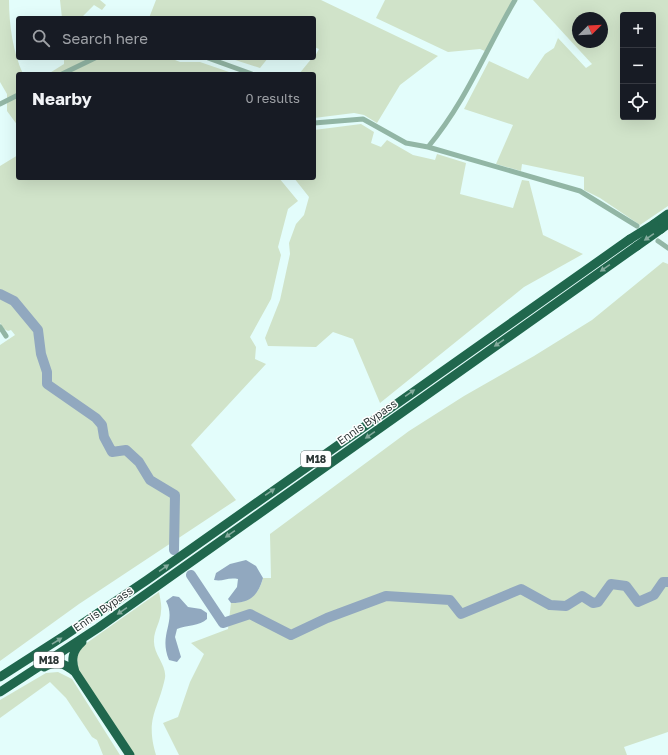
<!DOCTYPE html>
<html lang="en">
<head>
<meta charset="utf-8">
<style>
  body { margin:0; font-family:"Golos Text",sans-serif; background:#20242c; color:#f1f3f6 }
  .controls { position:absolute; right:12px; top:12px; display:grid; overflow:hidden; border-radius:4px; box-shadow:0 4px 16px #0002 }
  .controls button { width:36px; height:36px; display:grid; place-items:center; padding:0; border:0; border-bottom:1px solid #363941; background:#171b24; color:#f1f3f6; font:20px sans-serif }
  .compass { position:absolute; left:572px; top:12px; width:36px; height:36px; border-radius:50%; background:#171b24; box-shadow:0 4px 16px #0002; rotate:66deg }
  .list { margin:0; padding:0; list-style:none }
  h2 { display:flex; justify-content:space-between; align-items:center; height:52px; margin:0; padding:0 16px; font-size:17px }
  h2 small { font-size:13px; font-weight:400; color:#9ea1a6 }
  .icon { flex:none; width:22px; height:22px; fill:none; stroke:currentColor; stroke-width:2; stroke-linecap:round; stroke-linejoin:round }
  .map { position:relative; flex:none; width:668px; height:755px; overflow:hidden }
  .search { position:absolute; background:#171b24; box-shadow:0 4px 16px #0002; left:16px; top:16px; width:300px; height:44px; display:flex; align-items:center; gap:10px; box-sizing:border-box; padding:0 14px; border-radius:4px; color:#9ea1a6; font-size:15px }
  .panel { position:absolute; background:#171b24; box-shadow:0 4px 16px #0002; left:16px; top:72px; width:300px; height:108px; border-radius:4px }
  .map>svg:first-child { display:block }
  .green { fill:#d0e3c9; fill-rule:evenodd }
  .water { fill:#91a8bf }
  .lines { fill:none; stroke-linecap:round; stroke-linejoin:round }
  .river { stroke:#91a8bf; stroke-width:10 }
  .minor { stroke:#92b6a5; stroke-width:5 }
  .motorway { stroke:#20674d; stroke-width:9 }
  .motorway-bridge { stroke:#20674d; stroke-width:9 }
  .oneway { fill:#84ab9d }
  .labels { text-anchor:middle; stroke-width:3; stroke-linejoin:round; paint-order:stroke }
  .shield { fill:#fff; stroke:#6c7372; stroke-width:1 }
  .shield-label { font-size:10px; font-weight:bold; fill:#2d3736 }
  .street-label { font-size:11px; fill:#2d3736; stroke:#fff }
</style>
</head>
<body>
<div class="map">
<svg width="668" height="755" viewBox="0 0 668 755">
  <rect width="100%" height="100%" fill="#e3fdfb"/>
  <path class="green" d="M0,0H9C9,25 13,52 23,74H18V126L7,111V94L0,82Z
    M60,0H100L106,5L102,10L94,5L81,18H62Z
    M156,0H321L438,56L400,85L377,123L364,115L354,113L314,118V74H299L312,58H314L319,49L314,47V18H149Z
    M385,0H513L485,51L480,49L448,52L376,18Z
    M533,0H668V206L640,225L600,198L584,190V177L522,164L521,171L496,164L513,125L464,109L489,61L528,79L545,54L554,48L558,38L586,68L592,64ZM623,15H653V117H623ZM578,18H602V42H578Z
    M64,58H170L180,62H200L229,72L228,74H48L64,64Z
    M229,58H268L260,68Z
    M361,124L374,132L371,143L381,147L387,140L413,155L435,160L437,154L466,163L460,194L513,208L522,180L529,181L543,235L583,254L524,287L380,403L353,339L333,332L316,347L268,346L265,338L280,300L290,254L289,243L296,224L304,215L309,197L294,178H314V130Z
    M18,155V178H279L298,201L288,209L278,247L281,255L271,299L250,337L256,347L255,359L266,364L191,445L236,500L79,604L0,661V345L15,335L11,330L8,331L4,329L0,323V166Z
    M663,262L668,264V732L624,747L627,755H179L163,723L178,717L190,682L204,654L191,643L228,629L231,603C248,603 259,595 263,578H271L270,534L409,431L464,396L534,356L592,320Z
    M159,592C160,598 162,605 161,611C161,621 154,630 154,640C153,654 167,665 165,678C158,711 145,718 156,755H134L78,670L77,657L81,647Z
    M58,672L72,679L120,755H103L97,740L92,737L66,698L50,682L0,718V700L46,673Z"/>
  <path class="water" d="M246,560L256,566L263,578C258,596 250,603 231,603L228,599L237,587L238,579C227,577 223,582 214,580L216,573L230,564Z
    M173,596L179,597L188,607L201,609L207,613V619C200,626 186,625 177,629L175,637L181,657L177,662L169,660C158,634 177,622 166,601Z"/>
  <g class="lines">
    <path class="river" d="M0,294L14,301L38,330L41,354L47,372V384L96,418L102,425L104,437L112,452L126,450L139,462L150,480L175,495L174,550
      M191,575L223,623L250,614L291,635L327,618L386,596L450,600L461,614L521,589L550,605L566,606L582,596L593,603L598,602L611,584L626,586L638,602L654,595L663,582H668"/>
    <path class="minor" d="M208,58L252,74
      M62,74L95,58
      M0,104L18,95
      M314,123L363,119L406,143L428,147L580,191L637,226
      M428,147C467,100 485,51 515,0
      M658,241L668,248
      M0,327L6,336"/>
    <path class="motorway" d="M654,224L668,214
      M661,229L668,224
      M82,642C72,651 71,660 75,672L130,755
      M44,667C57,660 64,663 75,672
      M0,677L64,636L147,580L630,239
      M0,692L98,628L637,246"/>
    <path class="motorway-bridge" d="M630,239L654,224
      M637,246L661,229"/>
  </g>
  <defs><path id="oneway-solid" d="M-6-.8H1V-3.2L6.5 0L1 3.2V.8H-6Z"/></defs>
  <g class="oneway">
    <use href="#oneway-solid" transform="translate(649 237) rotate(145)"/>
    <use href="#oneway-solid" transform="translate(605 268) rotate(145)"/>
    <use href="#oneway-solid" transform="translate(499 343) rotate(145)"/>
    <use href="#oneway-solid" transform="translate(410 393) rotate(-35)"/>
    <use href="#oneway-solid" transform="translate(370 435) rotate(145)"/>
    <use href="#oneway-solid" transform="translate(270 492) rotate(-35)"/>
    <use href="#oneway-solid" transform="translate(230 534) rotate(145)"/>
    <use href="#oneway-solid" transform="translate(164 568) rotate(-35)"/>
    <use href="#oneway-solid" transform="translate(122 611) rotate(145)"/>
    <use href="#oneway-solid" transform="translate(57 641) rotate(-32)"/>
  </g>
  <g class="labels">
    <g class="shield">
      <rect x="301" y="451" width="30" height="16" rx="3"/>
      <rect x="34" y="652" width="30" height="16" rx="3"/>
    </g>
    <g class="shield-label">
      <text x="316" y="463">M18</text>
      <text x="49" y="664">M18</text>
    </g>
    <g class="street-label">
      <text transform="translate(367 422) rotate(-35)" y="4">Ennis Bypass</text>
      <text transform="translate(103 609) rotate(-35)" y="4">Ennis Bypass</text>
    </g>
  </g>
</svg>
<div class="controls">
<button>+</button>
<button>−</button>
<button><svg class="icon" aria-label="locate" viewBox="0 0 24 24"><circle cx="12" cy="12" r="6"/><path d="M12 2v4M12 18v4M2 12h4M18 12h4"/></svg></button>
</div>
<svg class="compass" viewBox="-18 -18 36 36"><path d="M0-13l5 13h-10z" fill="#e53935"/><path d="M0 13l5-13h-10z" fill="#9ea1a6"/></svg>
<div class="search"><svg class="icon" aria-label="search" viewBox="0 0 24 24"><circle cx="10" cy="10" r="6"/><path d="M15 15l6 6"/></svg>Search here</div>
<section class="panel">
<h2>Nearby<small>0 results</small></h2>
<ul class="list">
</ul>
</section>
</div>
</body>
</html>
